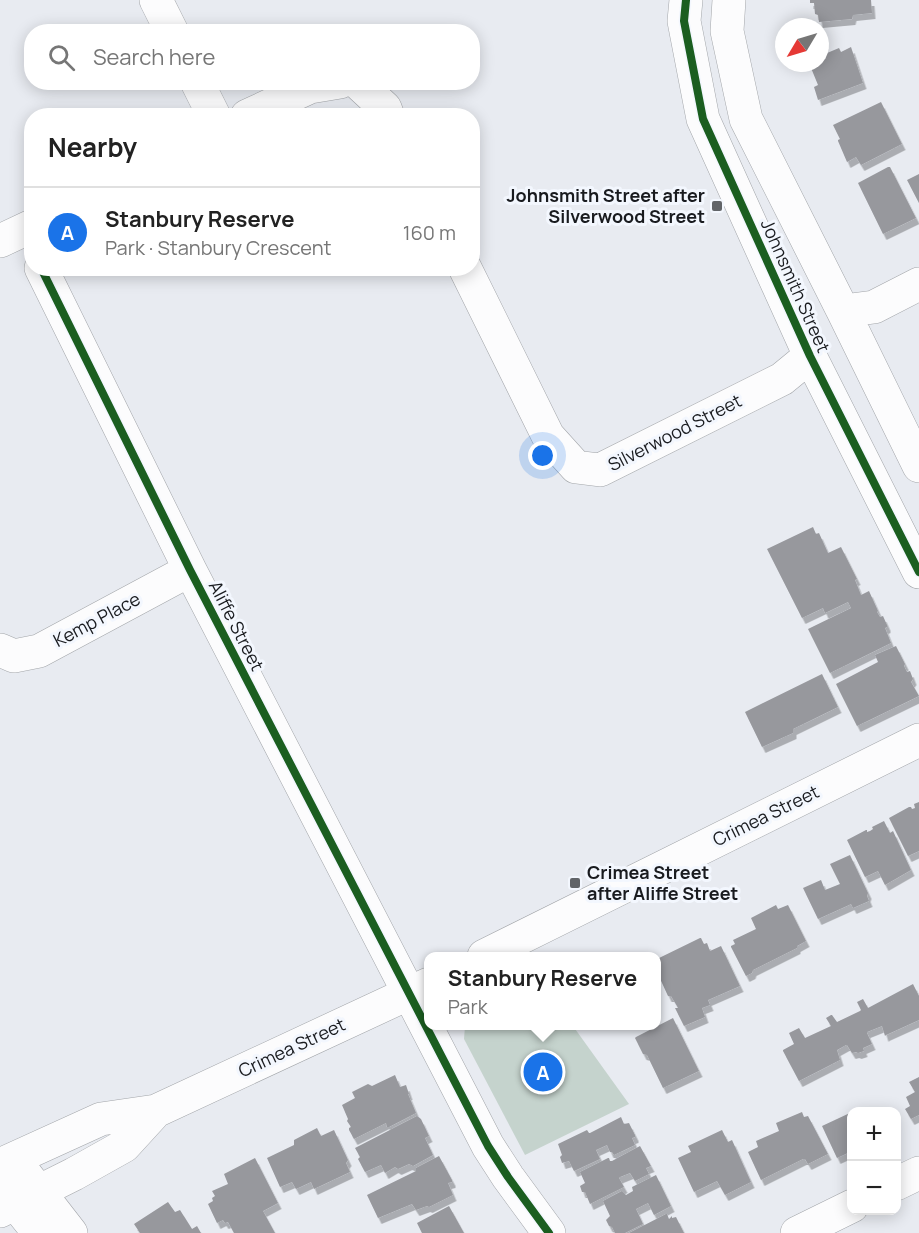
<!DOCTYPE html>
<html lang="en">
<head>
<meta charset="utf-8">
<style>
  body { margin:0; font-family:Manrope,sans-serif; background:#f2f2f2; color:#222 }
  .controls { position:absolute; right:18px; bottom:18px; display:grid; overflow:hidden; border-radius:12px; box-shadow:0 3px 15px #0003 }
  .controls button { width:54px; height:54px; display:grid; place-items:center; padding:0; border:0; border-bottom:2px solid #e0e0e0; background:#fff; color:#222; font:30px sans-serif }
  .compass { position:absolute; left:775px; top:18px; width:54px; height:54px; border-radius:50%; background:#fff; box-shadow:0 3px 15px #0003; rotate:232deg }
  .you { position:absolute; left:543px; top:456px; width:21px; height:21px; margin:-15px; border:4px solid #fff; border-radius:50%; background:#1a73e8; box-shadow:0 0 0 9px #1a73e833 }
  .badge { display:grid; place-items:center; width:39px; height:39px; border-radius:50%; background:#1a73e8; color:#fff; font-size:20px; font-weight:700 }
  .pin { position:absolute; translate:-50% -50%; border:3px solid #fff; box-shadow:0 2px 6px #0006 }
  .popup { position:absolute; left:424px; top:952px; width:237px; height:78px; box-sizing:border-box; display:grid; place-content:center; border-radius:12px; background:#fff; filter:drop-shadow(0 2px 4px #0005); font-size:20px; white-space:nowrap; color:#767676 }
  .popup b { font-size:22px; color:#222 }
  .popup::after { content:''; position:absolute; left:50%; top:100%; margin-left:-12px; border:12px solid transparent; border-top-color:#fff }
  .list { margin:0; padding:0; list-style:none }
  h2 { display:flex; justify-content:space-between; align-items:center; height:78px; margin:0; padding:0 24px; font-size:26px }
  h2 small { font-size:20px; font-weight:400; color:#767676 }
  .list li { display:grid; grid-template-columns:39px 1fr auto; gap:18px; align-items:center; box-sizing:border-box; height:90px; padding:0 24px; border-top:2px solid #e0e0e0 }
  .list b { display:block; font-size:22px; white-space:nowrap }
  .list p { margin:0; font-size:20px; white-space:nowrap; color:#767676 }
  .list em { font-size:20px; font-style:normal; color:#767676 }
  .icon { flex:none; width:33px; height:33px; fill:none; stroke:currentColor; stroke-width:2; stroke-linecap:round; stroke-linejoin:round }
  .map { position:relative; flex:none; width:919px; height:1233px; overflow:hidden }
  .search { position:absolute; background:#fff; box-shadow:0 3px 15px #0003; left:24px; top:24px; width:456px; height:66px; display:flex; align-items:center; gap:15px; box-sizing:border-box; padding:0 21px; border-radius:24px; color:#767676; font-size:22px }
  .panel { position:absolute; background:#fff; box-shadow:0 3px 15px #0003; left:24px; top:108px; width:456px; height:168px; border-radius:24px }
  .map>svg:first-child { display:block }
  .green { fill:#c5d3cd }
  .building { fill:#97989d; filter:url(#shadow) }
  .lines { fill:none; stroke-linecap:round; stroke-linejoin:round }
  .minor-casing { stroke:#a2a5a9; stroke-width:34 }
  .major-casing { stroke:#a2a5a9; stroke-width:34 }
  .minor { stroke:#fcfcfd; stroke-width:33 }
  .major { stroke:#fcfcfd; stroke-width:33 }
  .cycleway-casing { stroke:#f3f7fe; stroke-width:11 }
  .cycleway { stroke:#1b5e20; stroke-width:8 }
  .poi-dot { fill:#616468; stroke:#f3f7fe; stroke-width:2 }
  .labels { text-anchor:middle; stroke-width:6; stroke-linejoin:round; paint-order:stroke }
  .poi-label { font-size:18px; font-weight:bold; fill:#191b1f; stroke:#f3f7fe; text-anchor:end }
  .street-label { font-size:18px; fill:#191b1f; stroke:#f3f7fe }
</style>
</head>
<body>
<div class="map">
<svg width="919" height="1233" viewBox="0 0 919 1233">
  <defs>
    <filter id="shadow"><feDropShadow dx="3.5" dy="6" stdDeviation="0" flood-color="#0004"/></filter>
  </defs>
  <rect width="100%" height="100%" fill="#e8ebf1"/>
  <path class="green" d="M465,1026H573L629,1104L525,1155L464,1039Z"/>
  <path class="building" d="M810,0H871L872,13L853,15L852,19L819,22L818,15L815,14L814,3H810Z
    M851,47L863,83L818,100L814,87L818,85L809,63H820V56L839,48L841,52Z
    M881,102L902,144L861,165L856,157L847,162L838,141V140L840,139L833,125Z
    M888,167H890L916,218L883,234L858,183Z
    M919,174V203L907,180Z
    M813,527L816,534L819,533L828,553L841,547L857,579L855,580L861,595L869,591L878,611L877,612L880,617L883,616L887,625V627L885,628L891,643L830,673L808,629L851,608L848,602L825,613L823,608L802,618L767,549Z
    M896,646L905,664L904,666L907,672L910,671L913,679L911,682L919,696L857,726L836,684L878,662L875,655Z
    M822,674L838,707L793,729V733L762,747L745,712Z
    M919,802V851L908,856L889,818L909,807H911L912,809L915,808L914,804Z
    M884,821L890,833L893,831L911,870L885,885L878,871L865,877L847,840L866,830H867V832L870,831L873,829L872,827Z
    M850,855L868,893L867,896L869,901L853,908L851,904L849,905L818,919L803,888L821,880L825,890L840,884L830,864Z
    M776,905L778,909L788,905L806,941L797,946V948L753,970L752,973L746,976L731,947V946L735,944L733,940L756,929L751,918Z
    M700,938H701L704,944L707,943L710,951L721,946L740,986L708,1000L710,1005L702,1008L705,1017L684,1026L675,1008H678L677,1006L671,996H668L657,972V959Z
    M913,984L919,996V1020L886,1035L885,1036L882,1026L867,1032V1033L872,1044L863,1048L864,1051L858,1053L856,1052L852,1053L847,1045H846L837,1050L840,1060L799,1081L783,1051V1050L794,1044L789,1033L799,1028L805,1038L831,1026L826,1018L831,1015H832L837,1022L860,1011L861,1010L857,1002L863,999L868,1008Z
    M673,1018L699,1071L663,1088L647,1055L643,1054L635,1038L636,1037Z
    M395,1075L400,1087L406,1085L409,1094H408L416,1113L389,1127H387L386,1123L354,1139L349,1130V1128L351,1127L347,1121L348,1119L342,1105L355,1098L352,1092L368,1084L372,1086Z
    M919,1077V1115L911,1119L905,1109L910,1106L906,1097L915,1092L909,1082Z
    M802,1112L804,1117L808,1116L828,1154L808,1164L805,1159H803L761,1180L748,1152L758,1147L756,1141L779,1131L776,1123Z
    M852,1112V1151L837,1158L822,1126Z
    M417,1116L421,1119L428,1134L429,1136L425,1138L433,1155L413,1166L409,1164L398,1169L395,1167L385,1173L381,1165L365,1172L358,1159L360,1157L355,1148Z
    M621,1117L624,1124L629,1123L635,1135V1137L632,1138L635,1145L614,1155L612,1152H610L607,1145L596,1150L600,1159L574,1171L569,1161L562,1163L560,1157L562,1155L558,1144L587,1130L589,1133H590Z
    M317,1128L321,1136L334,1130L348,1160L346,1163L350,1172L316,1188L314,1189L311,1182L296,1189L292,1182L280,1187L267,1158L294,1145V1140Z
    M722,1130L728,1142L732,1140L751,1182L725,1195L717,1181L694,1192L678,1158L691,1152L688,1146Z
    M640,1146L651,1166L646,1168L649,1174L635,1181L630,1173L620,1177L619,1178L624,1187L590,1204L585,1192H582L580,1186L585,1183L580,1172L608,1158H609L610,1161H612Z
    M439,1156L452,1180V1182L448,1183L453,1195L429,1207L427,1206L416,1210L412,1204L378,1218L367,1195L416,1171V1168Z
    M255,1158L278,1203L263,1211L275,1233H234L228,1222L225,1223L223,1220L217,1223L208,1204L213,1201L212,1198L215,1196L212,1191L228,1184L224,1174Z
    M656,1175L671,1206L654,1215L648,1203L636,1209L643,1224L625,1233H615L612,1227L609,1226L606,1220L610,1216L603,1201L622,1191L626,1195L633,1191L632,1187Z
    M168,1202L175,1212L180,1210L192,1229L197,1226L201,1233H140L134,1224Z
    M449,1206L464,1233H422L417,1223Z
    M666,1214H667L669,1219L672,1216V1218L676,1217L684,1233H629Z"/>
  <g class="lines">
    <g class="minor-casing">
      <path id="minor" d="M156,0L172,32
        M686,0L684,21L703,119L810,356L919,572
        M729,0L727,31L746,119L843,311L919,466
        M197,82L214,116
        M357,82L385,108L388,116
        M247,116L310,87L340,82
        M0,241L32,226
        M41,268L190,570L488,1146L508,1177L549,1233
        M465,268L548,436L576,467L600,470L782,379L810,356
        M843,311L874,307L919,284
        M0,650L14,656L39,651L190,570
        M896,1184L919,1173
        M797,1233L852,1206"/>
    </g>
    <g class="major-casing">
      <path id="major" d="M484,956L919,740
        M0,1165L101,1119L156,1111L429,984
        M26,1175L71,1233
        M3,1188L39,1233
        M0,1211L74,1174L124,1146L156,1111"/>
    </g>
    <use href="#minor" class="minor"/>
    <use href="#major" class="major"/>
    <g class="cycleway-casing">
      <path id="cycleway" d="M686,0L684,21L703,119L810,356L919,572
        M41,268L190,570L488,1146L508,1177L549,1233"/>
    </g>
    <use href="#cycleway" class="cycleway"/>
  </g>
  <g class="poi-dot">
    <rect x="711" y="200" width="12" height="12" rx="3"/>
    <rect x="569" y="877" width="12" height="12" rx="3"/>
  </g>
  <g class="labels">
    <g class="poi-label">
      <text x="705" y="202">Johnsmith Street after<tspan x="705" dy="21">Silverwood Street</tspan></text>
      <text x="587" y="879" text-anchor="start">Crimea Street<tspan x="587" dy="21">after Aliffe Street</tspan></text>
    </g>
    <g class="street-label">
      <text transform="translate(795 286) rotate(66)" y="6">Johnsmith Street</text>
      <text transform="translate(675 433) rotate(-27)" y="6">Silverwood Street</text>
      <text transform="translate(97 620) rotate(-28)" y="6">Kemp Place</text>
      <text transform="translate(236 626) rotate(63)" y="6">Aliffe Street</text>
      <text transform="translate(766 816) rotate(-26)" y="6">Crimea Street</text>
      <text transform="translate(292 1048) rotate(-25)" y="6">Crimea Street</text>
    </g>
  </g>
</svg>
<div class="controls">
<button>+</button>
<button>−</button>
</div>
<svg class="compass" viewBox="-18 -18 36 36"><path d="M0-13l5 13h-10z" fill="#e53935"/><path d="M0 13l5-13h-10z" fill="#767676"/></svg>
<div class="you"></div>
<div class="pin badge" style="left:543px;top:1072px">A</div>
<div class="popup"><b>Stanbury Reserve</b>Park</div>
<div class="search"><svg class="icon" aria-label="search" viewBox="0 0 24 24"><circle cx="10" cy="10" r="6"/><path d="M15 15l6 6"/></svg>Search here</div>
<section class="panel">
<h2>Nearby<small></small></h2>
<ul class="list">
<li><span class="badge">A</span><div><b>Stanbury Reserve</b><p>Park · Stanbury Crescent</p></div><em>160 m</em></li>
</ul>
</section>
</div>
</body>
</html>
